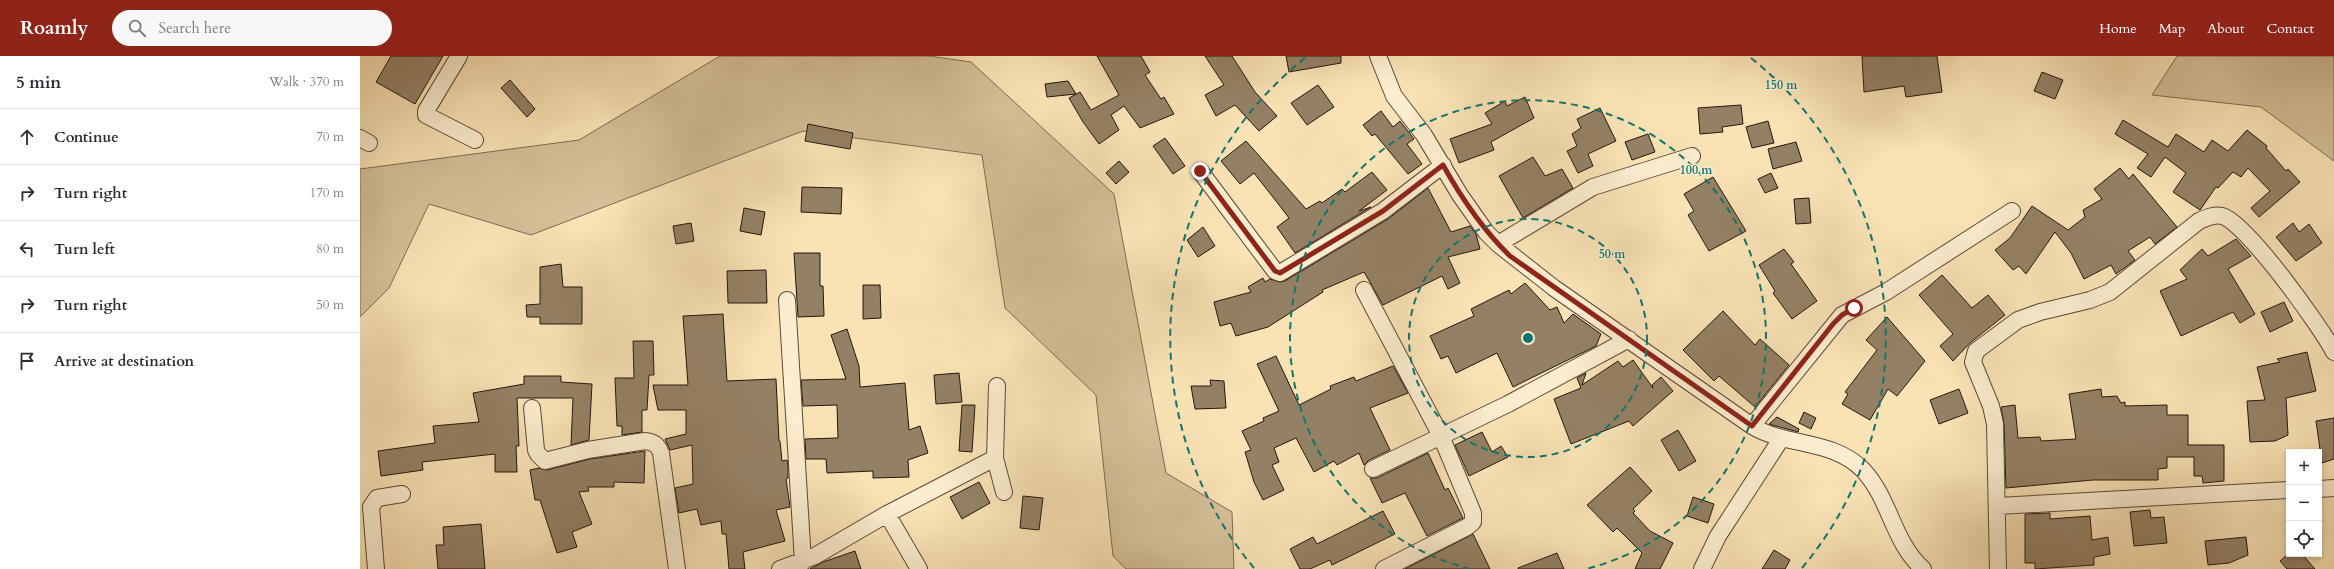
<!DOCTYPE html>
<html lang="en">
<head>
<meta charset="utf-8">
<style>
  body { margin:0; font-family:Cardo,serif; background:#f7f7f7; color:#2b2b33 }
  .controls { position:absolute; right:12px; bottom:12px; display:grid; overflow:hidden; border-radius:0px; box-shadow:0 2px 6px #0003 }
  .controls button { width:36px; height:36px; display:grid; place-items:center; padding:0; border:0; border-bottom:1px solid #e1e1e2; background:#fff; color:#2b2b33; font:20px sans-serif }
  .stop { position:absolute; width:12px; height:12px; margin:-9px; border:3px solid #8f2418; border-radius:50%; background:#fff }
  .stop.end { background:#8f2418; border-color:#fff; box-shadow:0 1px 4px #0008 }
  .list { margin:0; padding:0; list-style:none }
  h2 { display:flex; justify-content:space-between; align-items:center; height:52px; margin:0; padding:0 16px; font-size:17px }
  h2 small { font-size:13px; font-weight:400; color:#7c7c81 }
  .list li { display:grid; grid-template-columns:26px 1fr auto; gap:12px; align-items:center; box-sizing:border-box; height:56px; padding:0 16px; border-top:1px solid #e1e1e2 }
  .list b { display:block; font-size:15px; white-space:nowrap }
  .list em { font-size:13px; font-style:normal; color:#7c7c81 }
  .icon { flex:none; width:22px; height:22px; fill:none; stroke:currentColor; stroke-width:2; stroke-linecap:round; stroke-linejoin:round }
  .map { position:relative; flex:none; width:1974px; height:513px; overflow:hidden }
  header { display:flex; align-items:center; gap:24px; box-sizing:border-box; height:56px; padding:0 20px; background:#8f2418; color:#fff }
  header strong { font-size:19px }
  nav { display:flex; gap:22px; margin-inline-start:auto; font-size:14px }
  .search { width:280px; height:36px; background:#f7f7f7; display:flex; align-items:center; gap:10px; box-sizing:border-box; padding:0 14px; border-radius:22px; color:#7c7c81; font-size:15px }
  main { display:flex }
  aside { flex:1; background:#fff }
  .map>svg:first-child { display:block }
  .green { fill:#d5c099; stroke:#7e6b54 }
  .building { fill:#948165; stroke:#26160e }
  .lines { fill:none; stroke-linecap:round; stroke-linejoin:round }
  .minor-casing { stroke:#5b4938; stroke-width:18 }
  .minor { stroke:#fbedcf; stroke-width:16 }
  .route { stroke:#8f2418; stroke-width:5 }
  .ring { fill:none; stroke:#0f766e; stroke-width:2; stroke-dasharray:7 5 }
  .centre { fill:#0f766e; stroke:#fbedcf; stroke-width:2 }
  .ring-label { font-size:12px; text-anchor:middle; font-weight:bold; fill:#0f766e; stroke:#fbedcf; stroke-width:3; stroke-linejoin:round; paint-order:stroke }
</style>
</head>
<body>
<header>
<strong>Roamly</strong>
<div class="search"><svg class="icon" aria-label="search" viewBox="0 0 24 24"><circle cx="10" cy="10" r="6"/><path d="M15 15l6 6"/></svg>Search here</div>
<nav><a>Home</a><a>Map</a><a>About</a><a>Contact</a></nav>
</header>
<main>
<aside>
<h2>5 min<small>Walk · 370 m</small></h2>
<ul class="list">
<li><svg class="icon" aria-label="ahead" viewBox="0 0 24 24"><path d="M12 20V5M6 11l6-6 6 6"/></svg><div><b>Continue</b></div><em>70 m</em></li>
<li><svg class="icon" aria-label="right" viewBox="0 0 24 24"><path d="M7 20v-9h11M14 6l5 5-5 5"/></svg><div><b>Turn right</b></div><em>170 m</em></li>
<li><svg class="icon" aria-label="left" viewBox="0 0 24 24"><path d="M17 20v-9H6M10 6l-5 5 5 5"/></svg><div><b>Turn left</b></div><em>80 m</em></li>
<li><svg class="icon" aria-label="right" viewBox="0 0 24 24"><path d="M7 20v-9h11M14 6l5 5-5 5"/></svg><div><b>Turn right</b></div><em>50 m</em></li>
<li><svg class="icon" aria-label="arrive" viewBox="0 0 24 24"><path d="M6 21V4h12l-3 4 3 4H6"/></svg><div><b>Arrive at destination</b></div></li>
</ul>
</aside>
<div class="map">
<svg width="1974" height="513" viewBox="0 0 1974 513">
  <rect width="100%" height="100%" fill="#f9e3b5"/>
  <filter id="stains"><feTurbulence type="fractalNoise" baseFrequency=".005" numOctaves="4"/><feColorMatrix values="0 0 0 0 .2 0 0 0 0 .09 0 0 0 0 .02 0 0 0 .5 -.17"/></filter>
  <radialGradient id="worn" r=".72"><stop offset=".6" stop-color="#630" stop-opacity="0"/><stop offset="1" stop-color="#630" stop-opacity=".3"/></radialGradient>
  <path class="green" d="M360,0H569L611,6L754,138L806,417L872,456L874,513H766L753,500L736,339L645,252L622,99L443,75L171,179L69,148L29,232L0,261V113L219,84Z
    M1817,0H1974V105L1901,51L1792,39Z"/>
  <path class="building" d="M31,0H83L55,48L16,26Z
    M737,0H781L790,16L785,19L801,43L804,41L814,58L780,72L764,50L751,59L759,74L739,88L723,66L709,42L720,36L731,54L759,39Z
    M845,0H872L895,36L917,60L899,75L875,49L856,60L845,39L864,29Z
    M926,0H981V7L929,16Z
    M1502,0H1577L1582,36L1546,41L1544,30L1504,36Z
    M1682,16L1703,24L1695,43L1674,35Z
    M150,24L175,53L167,61L141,32Z
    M708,25L716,38L687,41L685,28Z
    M958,29L974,51L947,69L931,47Z
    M1165,41L1174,62L1131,86L1134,94L1099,107L1090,83L1132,68L1125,57L1145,45L1147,50Z
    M1381,49L1383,68L1362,71L1363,76L1340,78L1338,52Z
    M1240,52L1256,85L1228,98L1233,110L1218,117L1207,95L1217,90L1212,78L1221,72L1217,63Z
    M1021,55L1033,71L1040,65L1054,83L1047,88L1062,108L1048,118L1015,78L1012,80L1003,69Z
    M1763,64L1808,91L1816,78L1844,96L1852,84L1868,95L1887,74L1907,90L1906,92L1926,115L1928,113L1940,126L1899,161L1891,152L1910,135L1888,112L1881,121L1873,116L1858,132L1856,131L1840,154L1813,136L1826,117L1805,101L1791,121L1777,112L1788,98L1755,78Z
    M1408,65L1414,87L1392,92L1386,71Z
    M448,68L493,77L490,93L445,85Z
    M1288,78L1295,96L1272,104L1265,86Z
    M805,82L825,110L813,118L793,90Z
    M886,85L946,153L960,145L962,147L982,133L985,136L1012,116L1027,134L999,155L1011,151L935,197L917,171L929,162L916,145L894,117L880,128L861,105Z
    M1436,86L1442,105L1413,113L1408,93Z
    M1173,101L1185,120L1202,113L1213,132L1163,162L1139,120Z
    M759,105L769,116L756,128L746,117Z
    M1760,112L1769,123L1773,118L1817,171L1795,188L1790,181L1768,195L1775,204L1756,218L1751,209L1724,223L1711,197L1695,176L1666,218L1659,210L1653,214L1635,194L1650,182L1672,150L1708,174L1725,161L1723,154L1742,143L1734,133Z
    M1411,117L1418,132L1405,137L1398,123Z
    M1353,121L1386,175L1349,195L1328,159L1334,155L1324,138Z
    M442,131L482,132L481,158L441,156Z
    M1068,132L1091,176L1110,170L1116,178L1120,193L1088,201L1100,227L1088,233L1082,220L1023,249L1004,216L962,234L963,236L908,271L876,280L871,267L860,270L854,246L891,236L888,231L903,222L905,226L910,223L920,226L925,225L1028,163Z
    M1449,142L1451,167L1436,168L1434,143Z
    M384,152L405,156L401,179L380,175Z
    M331,167L334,185L316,188L313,170Z
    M1933,167L1939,176L1949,168L1962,187L1936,205L1916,181Z
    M843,171L855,190L838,201L827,184Z
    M1876,183L1891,200L1868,213L1895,258L1880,267L1873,256L1821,280L1800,235L1827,223L1820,214L1842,193L1848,200Z
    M1424,193L1434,206L1431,208L1457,245L1432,263L1413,237L1415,235L1399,209Z
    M434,197H460V230H463L464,260L438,261Z
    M201,208L203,231H222V268H180V261H167L166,249L180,248V211Z
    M406,214L407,247H368L367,215Z
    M1582,219L1612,252L1628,239L1645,259L1610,287L1593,305L1580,290L1593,278L1559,239Z
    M1165,227L1190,254L1197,251L1204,267L1213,258L1241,278L1236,290L1153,331L1137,297L1096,317L1088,300L1081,303L1070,280L1114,260L1111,253L1149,234L1151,238Z
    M503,229H520L521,262L503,263Z
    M1924,246L1933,265L1910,276L1901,256Z
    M1363,255L1395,289L1400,283L1429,309L1395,351L1359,320L1354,325L1323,294Z
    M363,258L367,325L416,323L419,385H420L422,405L427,404L428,408V422L426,423L430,451L416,454L425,485L383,496L385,513H369L366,478H362L361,465L341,469L337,453L319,457L315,432L333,428L332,389L310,394L305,383L326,378V354H298L293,329H328L323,260Z
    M1527,261L1565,305L1537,340L1528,333L1510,364L1482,348L1488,338L1485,336L1517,294L1506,284Z
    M487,273L499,310L500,331L545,327L549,374L560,370L568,397L548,404L549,421L513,422V415L467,417L466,403H446L445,383L478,382L477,349L443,350L441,324L486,323L471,279Z
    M273,285H293L294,319H289L287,354H282V376L262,379V370H257L255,322H274Z
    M1947,296L1956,335L1926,342L1928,379L1915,385L1890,386L1887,345L1905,344L1897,311L1920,306L1917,303Z
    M916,300L939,349L971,333L970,330L994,321L996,325L1033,310L1048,337L1010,352L1030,394L1009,404L1004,409L999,397L977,409L974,405L954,416L936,382L914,392L919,406L912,409L924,434L903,444L894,426L885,396L891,394L882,375L904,365L903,362L919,355L897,308Z
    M1273,304L1293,332L1292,329L1301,321L1313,335L1273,370L1269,365L1211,388L1194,343L1221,332L1217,322L1226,317L1222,329L1258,305L1263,311Z
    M599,317L602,346L576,348L574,319Z
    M164,320H201V326L232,328L229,384L211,389L213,342H157L159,390H156L157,416H135V398L62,406L63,414L21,420L18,395L75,387L73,370L119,366L113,337L164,328Z
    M850,324L864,325L866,352L835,353L831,330H851Z
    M1599,333L1608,357L1579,368L1570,344Z
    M1741,333L1742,341L1757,340L1761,347L1765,346V350L1807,349V359H1828V389H1864V425L1843,427L1842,420H1834V401H1807V412L1798,413V424H1733L1646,432L1644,368L1641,351L1655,349L1658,382L1680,381L1681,385L1716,383L1709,338Z
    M602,349H615L612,396L599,395Z
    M1444,356L1456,362L1451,373L1439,367Z
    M1417,361L1439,373L1438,376L1409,368Z
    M1974,362V403L1962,407L1956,365Z
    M1318,374L1336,405L1319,415L1301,384Z
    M1122,376L1132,396L1141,390L1148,401L1109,420L1095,389Z
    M285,395L284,427L254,426V431H228L229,435L219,436L232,468L212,476L217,491L197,497L180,444H175L170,414L179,412L187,414L230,403Z
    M1068,397L1085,434L1088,432L1103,462L1067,480L1045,437L1022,447L1010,422H1017Z
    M1270,411L1292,435L1273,453L1275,455L1273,457L1290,475L1313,487L1300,513H1275L1282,497L1257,472L1253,476L1227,449Z
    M619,426L630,447L602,463L590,441Z
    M663,440L683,442L679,474L660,472Z
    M1333,441L1354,448L1348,467L1327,460Z
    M1790,454L1791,462L1804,461L1807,487L1774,490L1770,456Z
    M1023,455L1035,478L972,509L970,504L950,513H940L930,493L953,481L957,488Z
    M1690,457V463L1730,460L1732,484L1748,481L1750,498L1734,501V509L1675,513V507H1665V458Z
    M121,468L125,513H78L76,489H84L83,471Z
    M1113,478L1130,513H1045L1111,479Z
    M1886,481L1888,499L1869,507L1848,509L1845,485Z
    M1414,494L1430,504L1425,513H1402Z
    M495,495L501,513H450L463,506Z
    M1197,497L1204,513H1158V512Z
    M1928,498H1942L1955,513H1927L1920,505Z"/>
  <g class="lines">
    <g class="minor-casing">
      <path id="minor" d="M99,0L66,55V59L115,84
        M1018,0L1034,40L1064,79L1100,139L1126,176L1138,188L1194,232L1392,370C1427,391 1473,383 1503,414C1531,444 1532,485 1563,513
        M0,82L9,87
        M840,115L915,215L920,217L1023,155L1083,109
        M1138,188L1233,131L1332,100
        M1004,234L1081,380L1113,457V466L1107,471L1024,513
        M427,244L443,506
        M637,330L635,402L644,436
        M172,352L176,394L178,398L185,405L228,394L285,385C294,386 298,389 301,397L317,513
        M1392,370L1482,259L1526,236L1652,155
        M1013,413L1148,348L1269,283
        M1959,433L1974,432
        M1638,450L1929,434
        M527,458L559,513
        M16,513L11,451L17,442L42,438
        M420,513L455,500L527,458L635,402
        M1342,513L1358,480L1421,383
        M1638,513L1635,368L1631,350L1613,306L1616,295L1658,264L1680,256L1730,244L1750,236L1839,165C1846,162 1854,158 1862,160C1886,166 1961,271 1974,296"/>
    </g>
    <use href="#minor" class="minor"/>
  </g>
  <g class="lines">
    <path class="route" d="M840,115L915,215L920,217L1023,155L1083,109C1102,143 1122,173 1150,200L1392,370L1473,268L1482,259L1494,252"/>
  </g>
  <g class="ring">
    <circle cx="1168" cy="282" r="119"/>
    <path d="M1110 513A238 238 0 1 1 1226 513"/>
    <path d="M894 512A358 358 0 0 1 945 2M1391 2A358 358 0 0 1 1442 512"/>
  </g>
  <circle cx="1168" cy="282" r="6" class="centre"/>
  <g class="ring-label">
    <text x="1421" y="33">150 m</text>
    <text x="1336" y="118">100 m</text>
    <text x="1252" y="202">50 m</text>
  </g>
  <rect width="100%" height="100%" filter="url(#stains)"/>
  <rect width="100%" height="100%" fill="url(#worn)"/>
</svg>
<div class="controls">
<button>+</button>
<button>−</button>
<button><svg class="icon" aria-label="locate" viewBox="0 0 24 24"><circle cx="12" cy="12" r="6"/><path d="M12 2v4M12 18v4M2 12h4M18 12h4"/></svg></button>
</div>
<div class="stop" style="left:1494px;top:252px"></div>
<div class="stop end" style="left:840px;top:115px"></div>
</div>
</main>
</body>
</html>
